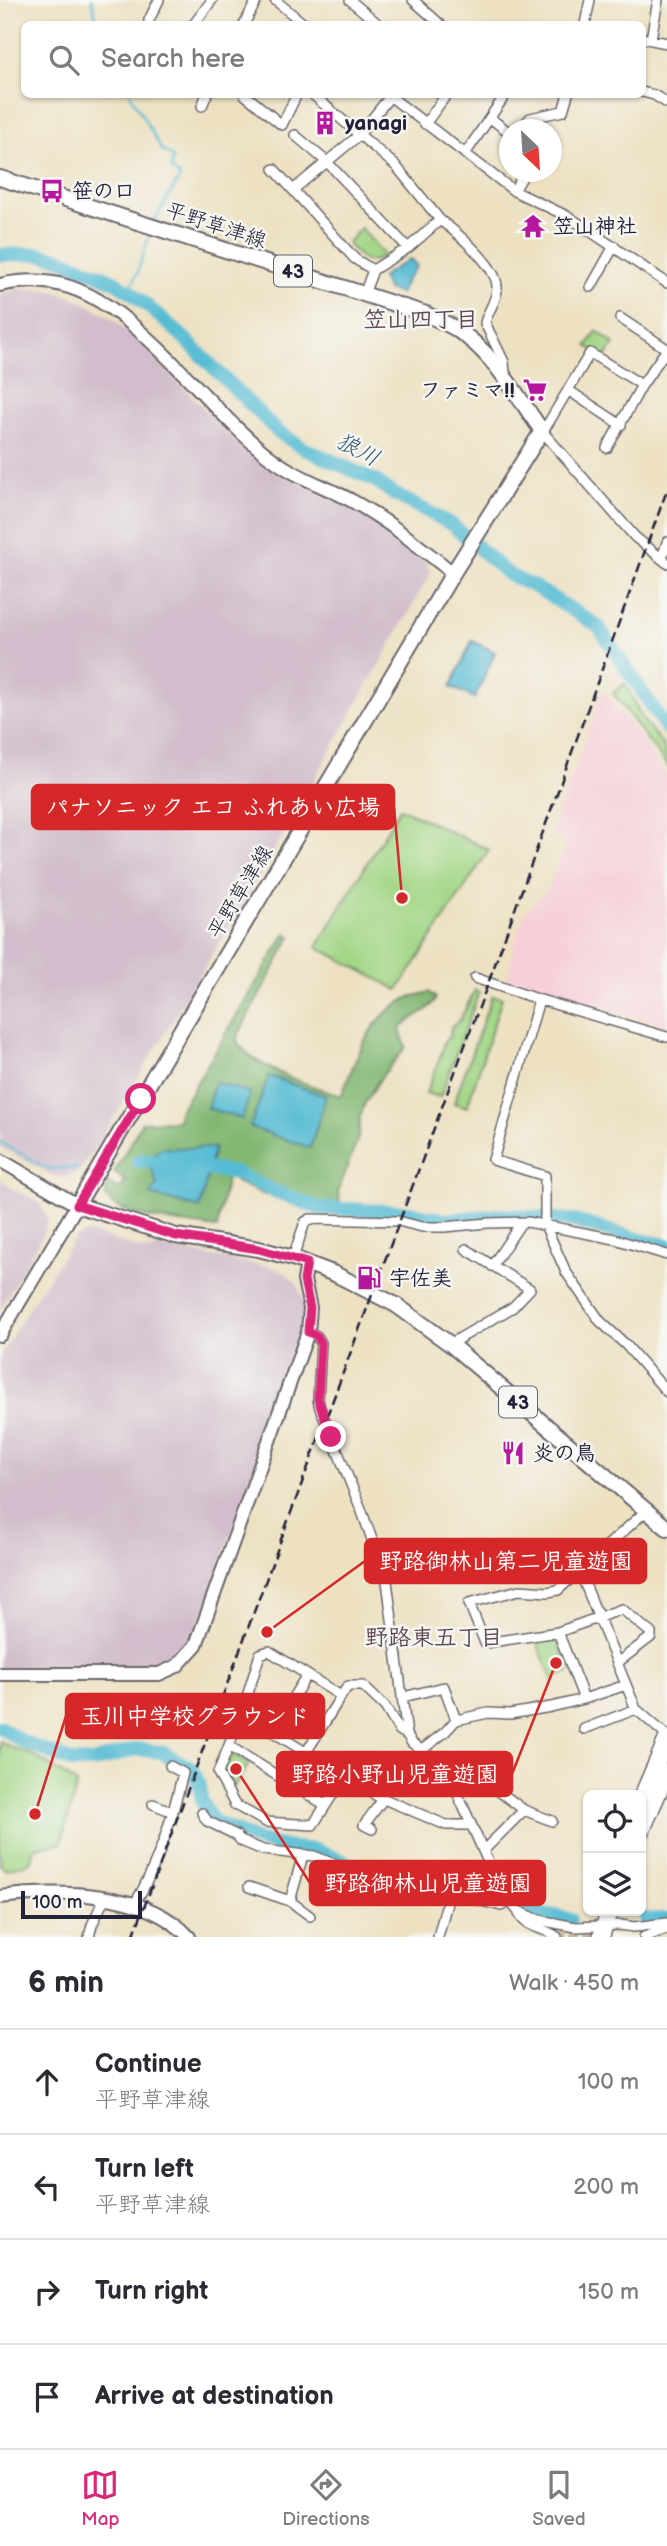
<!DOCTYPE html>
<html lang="en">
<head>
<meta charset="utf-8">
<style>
  body { margin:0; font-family:"Balsamiq Sans","Klee One",sans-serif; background:#f7f7f7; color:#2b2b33 }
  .controls { position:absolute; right:21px; bottom:21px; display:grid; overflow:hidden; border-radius:10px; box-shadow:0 2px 5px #0004 }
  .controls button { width:63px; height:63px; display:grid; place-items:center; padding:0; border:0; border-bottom:2px solid #e1e1e2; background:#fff; color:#2b2b33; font:35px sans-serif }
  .compass { position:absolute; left:499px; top:119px; width:63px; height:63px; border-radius:50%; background:#fff; box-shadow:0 2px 5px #0004; rotate:155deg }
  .scale { position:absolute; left:21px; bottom:18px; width:121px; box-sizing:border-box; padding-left:7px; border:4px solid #22223b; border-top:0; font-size:19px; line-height:24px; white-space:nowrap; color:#22223b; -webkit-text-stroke:5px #f6f6f2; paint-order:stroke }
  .stop { position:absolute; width:21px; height:21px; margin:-16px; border:5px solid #db2777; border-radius:50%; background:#fff }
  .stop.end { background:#db2777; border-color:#fff; box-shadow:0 2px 7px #0008 }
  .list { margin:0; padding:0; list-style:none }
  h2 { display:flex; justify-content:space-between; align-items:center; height:91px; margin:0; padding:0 28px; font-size:30px }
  h2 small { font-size:23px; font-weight:400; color:#7c7c81 }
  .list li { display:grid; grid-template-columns:46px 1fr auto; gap:21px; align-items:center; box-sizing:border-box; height:105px; padding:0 28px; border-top:2px solid #e1e1e2 }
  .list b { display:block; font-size:26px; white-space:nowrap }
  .list p { margin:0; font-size:23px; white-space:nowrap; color:#7c7c81 }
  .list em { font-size:23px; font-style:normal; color:#7c7c81 }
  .icon { flex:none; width:38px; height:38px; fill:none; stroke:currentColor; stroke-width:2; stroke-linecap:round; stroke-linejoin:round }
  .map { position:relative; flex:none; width:667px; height:1937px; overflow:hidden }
  .search { position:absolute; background:#fff; box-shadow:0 2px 5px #0004; left:21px; right:21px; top:21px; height:77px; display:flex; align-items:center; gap:18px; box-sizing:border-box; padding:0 24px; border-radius:10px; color:#7c7c81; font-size:26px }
  .sheet { height:511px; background:#fff }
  nav { display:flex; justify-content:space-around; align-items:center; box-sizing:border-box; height:98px; border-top:2px solid #e1e1e2; background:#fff; font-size:19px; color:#7c7c81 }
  nav a { display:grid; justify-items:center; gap:4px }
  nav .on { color:#db2777 }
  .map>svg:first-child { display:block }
  .built { fill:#f6cfd9 }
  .industrial { fill:#d1bdcb }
  .green { fill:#a3d685; stroke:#627c60; stroke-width:2 }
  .forest { fill:#82b772; stroke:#526c56; stroke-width:2 }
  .water { fill:#55bbd3; stroke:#3c6e87; stroke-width:2 }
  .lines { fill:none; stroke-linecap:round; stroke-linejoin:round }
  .stream { stroke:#55bbd3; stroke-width:2.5 }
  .river { stroke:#55bbd3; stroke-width:14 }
  .street-tunnel { stroke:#c4bba7; stroke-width:9; stroke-dasharray:9 4.5; stroke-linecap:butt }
  .street-casing { stroke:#69656a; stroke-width:12 }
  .secondary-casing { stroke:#69656a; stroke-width:16 }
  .primary-casing { stroke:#69656a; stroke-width:18 }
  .highway-casing { stroke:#69656a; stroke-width:19 }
  .street { stroke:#fff; stroke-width:9 }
  .secondary { stroke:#fff; stroke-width:12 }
  .primary { stroke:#fff; stroke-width:14 }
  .highway { stroke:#fff; stroke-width:16 }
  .rail { stroke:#22223b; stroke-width:2.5; stroke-dasharray:10 5; stroke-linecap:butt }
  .route { stroke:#db2777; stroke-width:9 }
  .labels { text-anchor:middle; stroke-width:5; stroke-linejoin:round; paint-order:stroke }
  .shield { fill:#f6f6f2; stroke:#626272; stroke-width:2 }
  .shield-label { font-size:19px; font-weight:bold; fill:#22223b }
  .poi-label { font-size:21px; font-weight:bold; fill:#22223b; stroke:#f6f6f2; text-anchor:start }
  .street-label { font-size:21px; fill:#22223b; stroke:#f6f6f2 }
  .neighbourhood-label { font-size:23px; font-weight:bold; fill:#604a55; stroke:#f6f6f2 }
  .water-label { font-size:23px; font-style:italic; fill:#345870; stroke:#f6f6f2 }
  .leader { fill:none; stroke:#d62828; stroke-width:2.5 }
  .callout-dot { fill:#d62828; stroke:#f6f6f2; stroke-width:2.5 }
  .callout { fill:#d62828; stroke:#d62828; stroke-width:2.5 }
  .callout-label { font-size:23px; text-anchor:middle; font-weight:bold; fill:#fff }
</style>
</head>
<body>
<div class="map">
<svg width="667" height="1937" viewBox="0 0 667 1937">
  <rect width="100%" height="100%" fill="#f6f6f2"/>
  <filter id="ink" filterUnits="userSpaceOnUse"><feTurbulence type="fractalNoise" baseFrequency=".0143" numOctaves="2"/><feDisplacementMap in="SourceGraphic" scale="14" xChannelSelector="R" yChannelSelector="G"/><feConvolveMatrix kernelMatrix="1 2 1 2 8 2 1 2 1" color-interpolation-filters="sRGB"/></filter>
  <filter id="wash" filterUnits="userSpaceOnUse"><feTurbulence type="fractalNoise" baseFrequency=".00686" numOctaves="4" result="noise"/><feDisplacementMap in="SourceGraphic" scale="28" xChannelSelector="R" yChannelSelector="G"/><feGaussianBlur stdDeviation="1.57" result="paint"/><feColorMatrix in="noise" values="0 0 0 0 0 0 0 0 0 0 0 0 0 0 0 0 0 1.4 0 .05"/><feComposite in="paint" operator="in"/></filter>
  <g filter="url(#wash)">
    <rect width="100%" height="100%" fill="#ede1c2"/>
    <path class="built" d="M603,691L642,740L659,767L667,775V1026L507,981L515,940L526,912L548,890L567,841L550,834Z"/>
    <path class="industrial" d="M21,288L53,291L80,300L110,317L137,338L225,431L248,452L275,471L356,511L387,532L425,561L431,573L266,865L127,1096L80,1171L63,1178L54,1176L0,1147V295Z
      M0,1179L16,1191L31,1197L40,1204L48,1220L42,1236L0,1310Z
      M86,1233H93L147,1251L160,1247L272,1267L286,1273L298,1285L304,1302V1323L207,1605L186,1648L171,1662L149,1667L0,1668V1357L27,1311L75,1238Z"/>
    <path class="green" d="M361,228L384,255C367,269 359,257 347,243Z
      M597,331L614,344L605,358L587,346Z
      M625,684C631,694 635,704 640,714C650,735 667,738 667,766L613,693Z
      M400,808L489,850L398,990L317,947Z
      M475,990L479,992L440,1097L426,1093C430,1082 445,1049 444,1041L450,1037L451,1027L460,1020Z
      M492,996L502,998L467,1107L454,1103Z
      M552,1637L558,1643L569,1672L552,1679L536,1640Z
      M0,1741C7,1748 18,1748 27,1753C45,1761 61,1773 77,1784L61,1844L35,1847L30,1862L7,1869L0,1865Z
      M234,1755L249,1764L232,1789L223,1773L229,1757Z"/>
    <path class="forest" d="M286,933L291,936L236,1039C247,1066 314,1087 341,1096C358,1056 366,1019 408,998C414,995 422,995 429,992L436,998C429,1014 410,1015 400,1030L406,1047L382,1076L366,1101L360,1116L359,1135L338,1192L340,1201L337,1206H324L269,1186L265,1195L236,1182V1176H227L217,1228C188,1223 123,1220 106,1197L107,1183L119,1190L126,1181L114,1173L142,1122L178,1121L179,1112Z"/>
    <path class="water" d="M410,259L417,266L406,280L400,294L388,290L382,278L387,273Z
      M472,641L495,652L475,698L451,687Z
      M269,1076L326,1096L310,1148L250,1127Z
      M215,1082L250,1093L242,1119L207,1108Z
      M160,1148H214L200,1208L150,1195L157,1185L149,1160Z"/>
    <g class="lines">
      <path class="stream" d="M92,0L97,24
        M130,94L162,150L173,157L171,169L180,177L153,223
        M129,291L138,271L150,232
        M0,1142L49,1169L77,1168"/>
      <path class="river" d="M0,255L38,254L58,258L112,280L131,292L180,334L278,432L303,448L376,481L392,493L451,524L509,575L535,587L598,626L667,729
        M138,1161L149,1160L168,1164
        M191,1167L235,1173L269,1189L318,1208L410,1212L445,1220L501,1215L571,1220L641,1240L667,1245
        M0,1727L23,1742L73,1762H93L137,1749L161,1752L191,1768L200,1785L201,1800L212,1820L255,1840L286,1847L315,1850L394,1882L438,1890H462L501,1900
        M527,1911L570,1919
        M645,1919H667"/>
    </g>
  </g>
  <g filter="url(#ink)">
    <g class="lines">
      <path class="street-tunnel" d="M557,1935L603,1937"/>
      <g class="street-casing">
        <path id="street" d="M275,0L304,24
          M350,0L378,24
          M413,0L440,24
          M149,24V20L159,0
          M194,24L212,0
          M244,24L257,0
          M585,24L590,0
          M642,38L667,43
          M651,39L658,0
          M642,92L654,95L667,103
          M244,94L282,125L297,94
          M312,94L396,166L440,220L408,248L373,270L364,294
          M387,94L514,191L569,217L667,283
          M202,106L207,94
          M490,118L510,133
          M425,124L447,94
          M521,130L530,118L563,111L568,94
          M295,135L327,162L408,248
          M465,154L506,94
          M274,169L293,190
          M514,191L525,172
          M440,220C456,232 496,265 497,286C498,299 488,310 485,323L504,362L505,374
          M373,270L355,259L293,190L358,136L392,94
          M591,287L614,246
          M620,318L667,349
          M642,385L590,353L549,422L542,431L635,537L667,563
          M568,390L621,425
          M607,448L642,385L667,349
          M662,558L667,542
          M475,978L537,999L667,1037
          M539,1000L493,1160L545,1176V1225L566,1272L600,1321L626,1345L667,1392
          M293,1258L305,1222L310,1219L398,1221L422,1227H444L488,1223L528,1222L615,1239L667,1255
          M492,1266L521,1223
          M308,1332L317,1336L321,1343L318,1400L320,1408L361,1509L387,1581L407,1735L412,1743L442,1766L455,1788L501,1891L518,1911L539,1920L576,1927L620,1925L634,1927L667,1923
          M450,1344L513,1307L530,1289L466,1249
          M580,1572L636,1709L667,1736
          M558,1632L622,1609L651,1633V1637L617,1663
          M626,1685L584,1699L558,1632L485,1643L469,1603L519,1590L548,1592L558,1590L647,1510
          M403,1697L444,1687L456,1720
          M242,1713L377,1796L446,1825H471
          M584,1729L636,1709
          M272,1731L307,1675
          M229,1746L325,1805
          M422,1750L445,1732L456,1720L488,1713L510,1714L551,1707L584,1699
          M307,1751L341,1696
          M344,1777L313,1825L266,1822L235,1805L218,1773L242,1713L260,1654L269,1651L341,1696L348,1686H363L385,1707L399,1730L407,1735
          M500,1792L524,1810L552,1821
          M153,1804L173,1812
          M202,1813L207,1821L236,1835L241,1841L263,1850L314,1856L390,1887L432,1895H458L501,1906L509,1902
          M372,1829L364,1825L384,1798
          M483,1851L524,1810
          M249,1887L290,1901L310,1916
          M290,1901L303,1855
          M134,1905C158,1866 172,1818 183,1773L170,1766
          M518,1911C524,1929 545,1927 557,1937
          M89,1937L92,1925L104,1899
          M438,1937L449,1895
          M644,1937L667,1929"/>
      </g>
      <g class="secondary-casing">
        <path id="secondary" d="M0,285C18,281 34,280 53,283C133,295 208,413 274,460C299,479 328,487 354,502C390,522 421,548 453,573
          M0,1160L77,1205L0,1335
          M0,1674H159L177,1666L196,1645L308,1332L310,1308L304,1280L307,1263
          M0,1897C58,1890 146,1890 189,1937"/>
      </g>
      <g class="primary-casing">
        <path id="primary" d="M0,178L426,314C436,319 447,323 456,329C493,352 517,396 542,431L453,573L77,1205L176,1236L259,1249L293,1258L335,1274L396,1305L450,1344L667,1528"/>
      </g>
      <g class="highway-casing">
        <path id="highway" d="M641,1799L667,1739
          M641,1832L667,1772
          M601,1937L609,1911"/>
      </g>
      <use href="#street" class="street"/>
      <use href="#secondary" class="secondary"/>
      <use href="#primary" class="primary"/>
      <use href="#highway" class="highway"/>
      <path class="rail" d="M133,1937L490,978L667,490"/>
    </g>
  </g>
  <g class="lines" filter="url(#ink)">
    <path class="route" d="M141,1099L77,1205L176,1236L259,1249L307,1263L304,1280L310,1308L308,1332L317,1336L321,1343L318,1399L331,1437"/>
  </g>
  <defs>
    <g id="building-bare" transform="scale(1.89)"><path d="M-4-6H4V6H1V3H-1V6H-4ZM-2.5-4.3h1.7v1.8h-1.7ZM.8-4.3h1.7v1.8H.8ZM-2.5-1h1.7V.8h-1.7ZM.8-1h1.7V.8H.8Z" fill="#b5179e" stroke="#f6f6f2" stroke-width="2.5" paint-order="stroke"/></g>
    <g id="bus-bare" transform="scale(1.89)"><path d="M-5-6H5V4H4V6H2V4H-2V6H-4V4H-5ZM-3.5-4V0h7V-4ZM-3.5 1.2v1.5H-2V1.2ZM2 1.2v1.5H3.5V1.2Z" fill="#b5179e" stroke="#f6f6f2" stroke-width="2.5" paint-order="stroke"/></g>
    <g id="temple-bare" transform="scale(1.89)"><path d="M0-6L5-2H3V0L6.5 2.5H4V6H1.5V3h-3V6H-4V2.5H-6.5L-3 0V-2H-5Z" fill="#b5179e" stroke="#f6f6f2" stroke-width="2.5" paint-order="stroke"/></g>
    <g id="supermarket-bare" transform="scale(1.89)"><path d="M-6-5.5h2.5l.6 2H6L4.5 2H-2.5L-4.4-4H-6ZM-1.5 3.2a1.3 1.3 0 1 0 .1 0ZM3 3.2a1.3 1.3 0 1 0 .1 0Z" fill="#b5179e" stroke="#f6f6f2" stroke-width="2.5" paint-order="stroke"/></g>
    <g id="fuel-bare" transform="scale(1.89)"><path d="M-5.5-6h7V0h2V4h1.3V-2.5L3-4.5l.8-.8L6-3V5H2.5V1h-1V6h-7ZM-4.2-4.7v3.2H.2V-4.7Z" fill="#b5179e" stroke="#f6f6f2" stroke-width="2.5" paint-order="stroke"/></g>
    <g id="restaurant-bare" transform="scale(1.89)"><path d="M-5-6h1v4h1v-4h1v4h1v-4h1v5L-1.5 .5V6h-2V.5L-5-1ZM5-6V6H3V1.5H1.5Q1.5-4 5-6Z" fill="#b5179e" stroke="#f6f6f2" stroke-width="2.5" paint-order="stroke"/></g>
  </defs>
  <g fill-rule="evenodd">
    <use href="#building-bare" x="325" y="123"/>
    <use href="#bus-bare" x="52" y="191"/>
    <use href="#temple-bare" x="533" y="226"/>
    <use href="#supermarket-bare" x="535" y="390"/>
    <use href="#fuel-bare" x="369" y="1278"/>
    <use href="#restaurant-bare" x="513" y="1453"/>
  </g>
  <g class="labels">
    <g class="shield">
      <rect x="274" y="255.5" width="38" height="31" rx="5"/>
      <rect x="499" y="1386.5" width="38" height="31" rx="5"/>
    </g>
    <g class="shield-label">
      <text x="293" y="278">43</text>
      <text x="518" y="1409">43</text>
    </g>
    <g class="poi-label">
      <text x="345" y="130">yanagi</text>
      <text x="72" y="198">笹の口</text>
      <text x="553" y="233">笠山神社</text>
      <text x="515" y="397" text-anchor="end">ファミマ!!</text>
      <text x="389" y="1285">宇佐美</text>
      <text x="533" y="1460">炎の鳥</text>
    </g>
    <g class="street-label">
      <text transform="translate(216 225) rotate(18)" y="7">平野草津線</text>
      <text transform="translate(240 892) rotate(-59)" y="7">平野草津線</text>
    </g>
    <g class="neighbourhood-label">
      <text x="421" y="327">笠山四丁目</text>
      <text x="434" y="1645">野路東五丁目</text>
    </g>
    <g class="water-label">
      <text transform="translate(358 449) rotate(28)" y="8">狼川</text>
    </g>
  </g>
  <path class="leader" d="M402 898L394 807M267 1632L365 1561M35 1814L66 1716M556 1663L512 1774M236 1769L310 1883"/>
  <g class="callout-dot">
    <circle cx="402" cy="898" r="7"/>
    <circle cx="267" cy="1632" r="7"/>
    <circle cx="35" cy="1814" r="7"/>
    <circle cx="556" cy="1663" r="7"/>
    <circle cx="236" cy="1769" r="7"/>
  </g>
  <g class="callout">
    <rect x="32" y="785" width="362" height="44" rx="7"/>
    <rect x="365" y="1539" width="281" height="44" rx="7"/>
    <rect x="66" y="1694" width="258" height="44" rx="7"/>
    <rect x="277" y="1752" width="235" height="44" rx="7"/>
    <rect x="310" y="1861" width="235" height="44" rx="7"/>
  </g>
  <g class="callout-label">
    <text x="213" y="815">パナソニック エコ ふれあい広場</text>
    <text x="506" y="1569">野路御林山第二児童遊園</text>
    <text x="195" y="1724">玉川中学校グラウンド</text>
    <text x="395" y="1782">野路小野山児童遊園</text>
    <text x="428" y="1891">野路御林山児童遊園</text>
  </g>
</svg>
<div class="controls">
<button><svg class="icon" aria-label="locate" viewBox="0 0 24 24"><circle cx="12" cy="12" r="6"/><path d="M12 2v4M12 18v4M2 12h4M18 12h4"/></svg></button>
<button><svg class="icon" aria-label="layers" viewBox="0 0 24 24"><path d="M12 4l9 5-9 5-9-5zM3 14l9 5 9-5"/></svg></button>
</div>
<svg class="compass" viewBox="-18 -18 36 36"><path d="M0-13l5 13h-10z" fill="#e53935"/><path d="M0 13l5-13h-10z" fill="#7c7c81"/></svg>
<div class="scale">100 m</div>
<div class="stop" style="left:141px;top:1099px"></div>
<div class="stop end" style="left:331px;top:1437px"></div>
<div class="search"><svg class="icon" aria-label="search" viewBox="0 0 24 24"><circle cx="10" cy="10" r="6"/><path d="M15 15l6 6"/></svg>Search here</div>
</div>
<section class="sheet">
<h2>6 min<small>Walk · 450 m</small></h2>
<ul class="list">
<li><svg class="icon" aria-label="ahead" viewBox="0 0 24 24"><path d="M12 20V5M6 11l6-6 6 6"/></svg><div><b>Continue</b><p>平野草津線</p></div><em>100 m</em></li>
<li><svg class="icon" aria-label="left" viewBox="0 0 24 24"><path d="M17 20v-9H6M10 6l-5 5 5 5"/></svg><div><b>Turn left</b><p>平野草津線</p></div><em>200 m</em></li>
<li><svg class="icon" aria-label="right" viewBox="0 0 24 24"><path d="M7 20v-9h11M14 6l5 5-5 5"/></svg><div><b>Turn right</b></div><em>150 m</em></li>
<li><svg class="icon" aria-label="arrive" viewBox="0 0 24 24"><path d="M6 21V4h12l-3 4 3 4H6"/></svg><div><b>Arrive at destination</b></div></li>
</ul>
</section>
<nav>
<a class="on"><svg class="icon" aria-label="map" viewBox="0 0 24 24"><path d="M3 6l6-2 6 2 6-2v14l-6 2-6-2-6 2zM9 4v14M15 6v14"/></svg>Map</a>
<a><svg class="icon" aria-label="directions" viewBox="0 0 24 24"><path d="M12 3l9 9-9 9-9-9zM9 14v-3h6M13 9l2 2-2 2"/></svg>Directions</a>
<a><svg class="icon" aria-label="saved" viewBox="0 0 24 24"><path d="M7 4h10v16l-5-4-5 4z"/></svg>Saved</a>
</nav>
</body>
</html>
